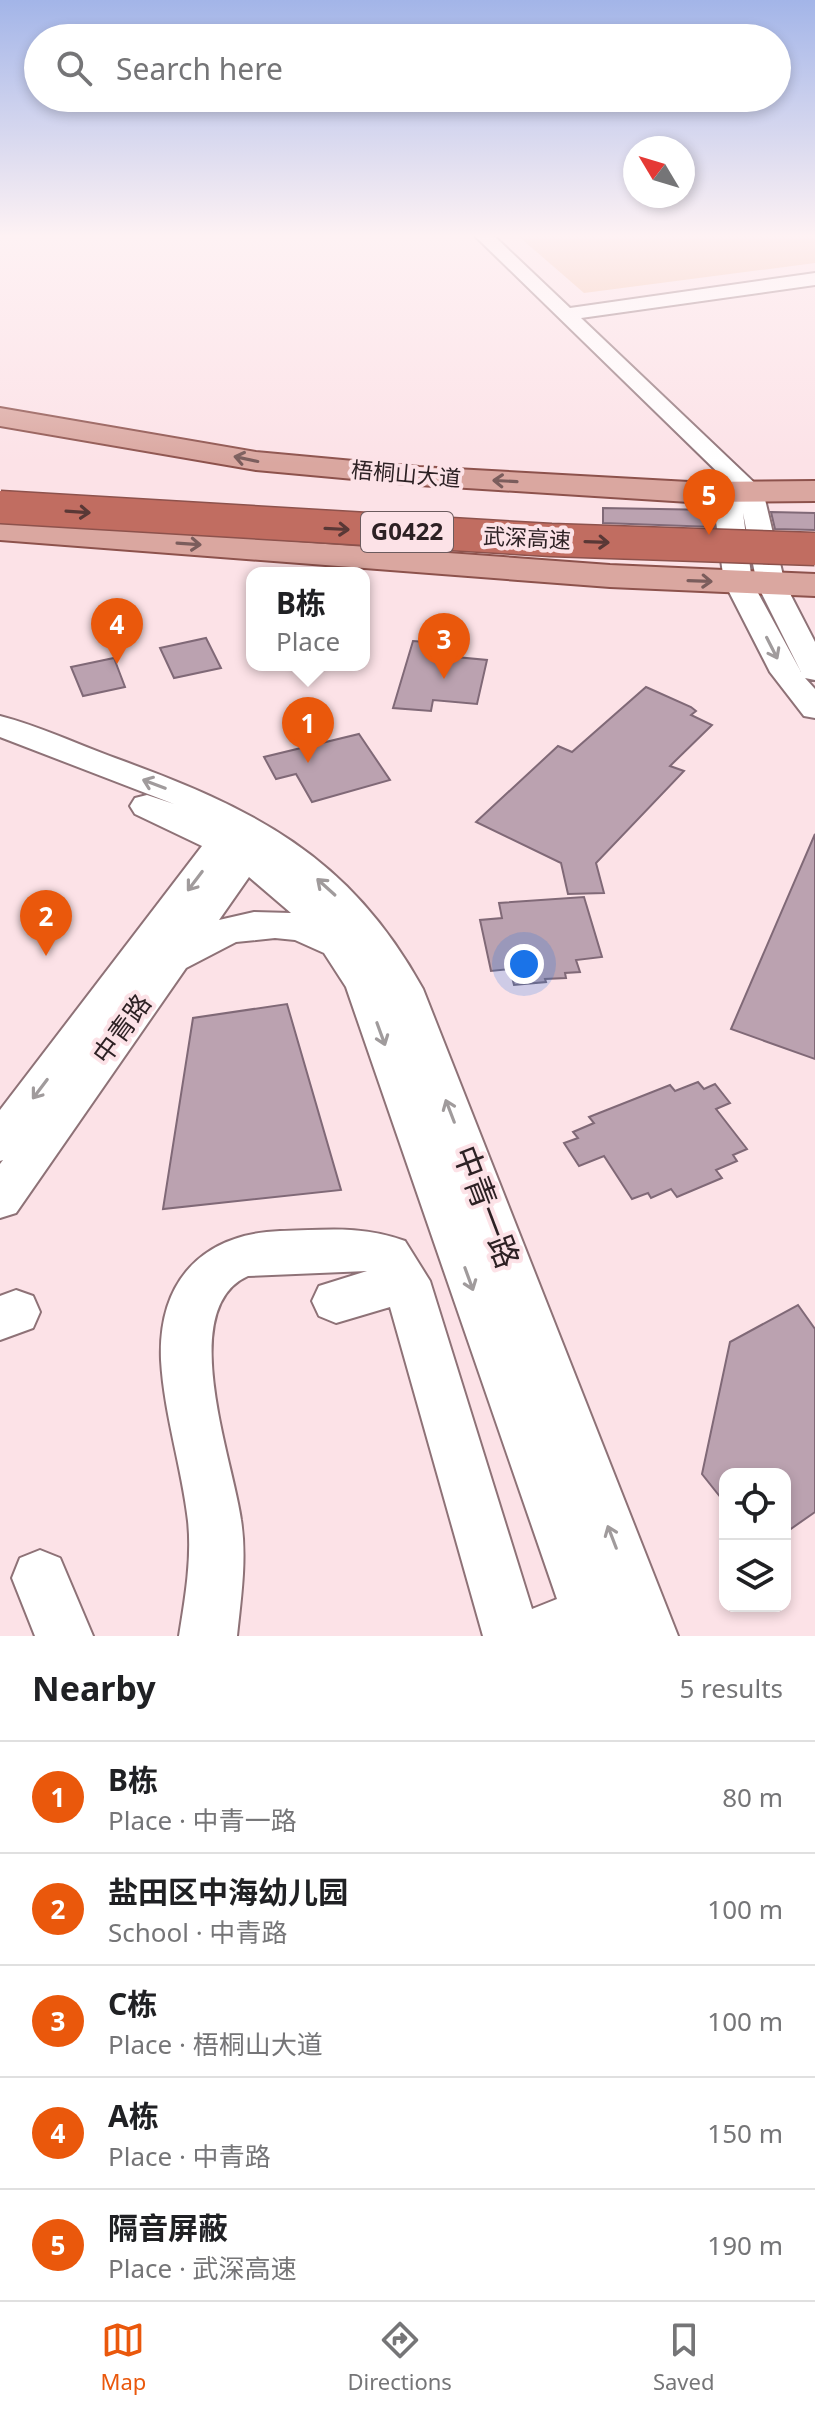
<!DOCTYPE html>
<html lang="en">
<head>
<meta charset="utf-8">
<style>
  body { margin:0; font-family:"Noto Sans","Noto Sans SC",sans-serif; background:#f6f6f6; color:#202124 }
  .controls { position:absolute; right:24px; bottom:24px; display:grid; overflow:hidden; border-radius:16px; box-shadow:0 4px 12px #0003 }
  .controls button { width:72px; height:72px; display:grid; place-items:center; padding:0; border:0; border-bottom:2px solid #e0e0e0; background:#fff; color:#202124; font:40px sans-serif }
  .compass { position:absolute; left:623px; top:136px; width:72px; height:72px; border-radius:50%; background:#fff; box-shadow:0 4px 12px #0003; rotate:308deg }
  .you { position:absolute; left:524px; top:964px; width:28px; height:28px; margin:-20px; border:6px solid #fff; border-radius:50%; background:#1a73e8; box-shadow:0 0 0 12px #1a73e833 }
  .badge { display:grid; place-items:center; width:52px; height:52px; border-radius:50%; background:#ea580c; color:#fff; font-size:26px; font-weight:700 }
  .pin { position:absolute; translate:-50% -66px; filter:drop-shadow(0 2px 4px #0008) }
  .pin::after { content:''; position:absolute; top:42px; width:28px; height:24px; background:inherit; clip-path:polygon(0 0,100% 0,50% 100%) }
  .popup { position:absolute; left:246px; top:567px; width:124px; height:104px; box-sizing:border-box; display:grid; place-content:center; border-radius:16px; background:#fff; filter:drop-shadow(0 2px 6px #0005); font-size:26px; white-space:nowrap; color:#757577 }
  .popup b { font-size:30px; color:#202124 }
  .popup::after { content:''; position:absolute; left:50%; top:100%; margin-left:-16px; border:16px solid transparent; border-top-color:#fff }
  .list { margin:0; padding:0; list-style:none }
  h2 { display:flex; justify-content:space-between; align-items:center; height:104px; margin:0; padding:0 32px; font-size:34px }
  h2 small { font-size:26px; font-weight:400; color:#757577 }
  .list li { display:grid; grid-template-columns:52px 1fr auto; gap:24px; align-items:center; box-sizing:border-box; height:112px; padding:0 32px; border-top:2px solid #e0e0e0 }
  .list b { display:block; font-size:30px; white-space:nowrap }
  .list p { margin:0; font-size:26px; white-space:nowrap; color:#757577 }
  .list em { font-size:26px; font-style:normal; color:#757577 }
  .icon { flex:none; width:44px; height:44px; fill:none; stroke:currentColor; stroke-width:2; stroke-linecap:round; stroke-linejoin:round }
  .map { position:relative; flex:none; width:815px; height:1636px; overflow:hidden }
  .search { position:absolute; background:#fff; box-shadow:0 4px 12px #0003; left:24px; right:24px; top:24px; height:88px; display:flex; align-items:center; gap:20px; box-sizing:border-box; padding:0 28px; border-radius:44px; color:#757577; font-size:30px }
  .sheet { height:664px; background:#fff }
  nav { display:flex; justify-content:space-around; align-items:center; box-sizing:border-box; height:112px; border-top:2px solid #e0e0e0; background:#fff; font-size:22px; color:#757577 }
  nav a { display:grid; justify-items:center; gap:4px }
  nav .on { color:#ea580c }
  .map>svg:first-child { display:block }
  .green { fill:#f3c4a8 }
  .building { fill:#bba2b0; stroke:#806977; stroke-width:2 }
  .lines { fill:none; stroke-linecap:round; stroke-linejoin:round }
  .minor-casing { stroke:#8e7277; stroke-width:4 }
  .major-casing { stroke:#8d524c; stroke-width:4 }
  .minor { fill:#fff; fill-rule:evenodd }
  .major { fill:#daa7a0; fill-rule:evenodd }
  .highway-bridge-casing { stroke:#8d524c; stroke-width:35; stroke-linecap:butt }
  .highway-bridge { stroke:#c16d61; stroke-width:32 }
  .oneway { stroke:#7b5d5c }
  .oneway2 { stroke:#593836 }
  .oneway3 { stroke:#a09b9c }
  .labels { text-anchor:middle; stroke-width:8; stroke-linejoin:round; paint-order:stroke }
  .far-street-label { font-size:22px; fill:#2d2124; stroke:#fce2e7 }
  .shield { fill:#fce2e7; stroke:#6b5b5e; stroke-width:2 }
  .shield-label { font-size:24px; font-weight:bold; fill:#2d2124 }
  .street-label { font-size:26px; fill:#2d2124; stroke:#fce2e7 }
  .near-street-label { font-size:32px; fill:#2d2124; stroke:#fce2e7 }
</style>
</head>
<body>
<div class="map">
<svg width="815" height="1636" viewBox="0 0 815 1636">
  <rect width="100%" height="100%" fill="#fce2e7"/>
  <path class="green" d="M516,234H815V263L584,293Z"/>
  <path class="building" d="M603,508L714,510V527L603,523Z
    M771,512L815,513V530L775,529Z
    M206,638L221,668L174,678L160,648Z
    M413,641L438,643L435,655L487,660L477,704L433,700L431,711L393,708Z
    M114,658L125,687L83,696L71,667Z
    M646,687L691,707L696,711L691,715L712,725L670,766L684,771L596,863L604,893L568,894L561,863L476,822L558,746L572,752Z
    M359,734L390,780L312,802L296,774L276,779L264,757Z
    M815,834V1059L731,1029Z
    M584,897L602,957L576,960L580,972L565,973L566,978L545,979L546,982L514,985L510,969L491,971L480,920L502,918L499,903Z
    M287,1004L341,1190L163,1209L193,1018Z
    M698,1082L704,1089L715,1084L730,1103L716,1109L747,1149L733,1155L737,1161L716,1170L722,1178L677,1197L671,1189L651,1198L648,1193L632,1199L604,1156L579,1166L564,1143L578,1138L573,1132L594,1123L589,1117L670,1085L675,1091Z
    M798,1305L815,1329V1512L785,1533V1474H725V1503L702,1474L730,1342Z"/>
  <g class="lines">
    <g class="minor-casing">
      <path id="minor" d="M473,234H492L570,308L815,273V285L581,318L763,491L785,584L815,642V680L805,678L815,689V718L804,716L770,672L724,582L715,514L737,491ZM743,513L757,584L801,672L752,582Z
        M0,716C39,726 77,744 115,758C253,808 349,855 423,989L678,1636H483L390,1307L336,1323L319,1316L312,1301L319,1286L367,1271L248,1276C175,1308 233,1460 241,1520C247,1558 241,1598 237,1636H179C185,1599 192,1559 188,1521C182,1468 164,1414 161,1360C158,1281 202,1234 280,1231C327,1230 361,1225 405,1241L430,1281L532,1609L557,1599L346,987L324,953L295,940L275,938L236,942L186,968L16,1213L0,1218V1164L3,1160L0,1161V1110L202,846L135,814L130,806L135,798L147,795L174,804L0,737ZM249,877L291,913L254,912L219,920Z
        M16,1290L33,1296L40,1312L33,1328L0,1340V1296Z
        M40,1550L60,1558L93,1636H35L12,1578L20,1558Z"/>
    </g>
    <g class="major-casing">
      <path id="major" d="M0,408L256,452L419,467L689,482L815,481V501L689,502L419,485L256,470L0,426Z
        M0,520L610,565L815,574V596L610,587L0,540Z"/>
    </g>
    <use href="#minor" class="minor"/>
    <use href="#major" class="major"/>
    <g class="highway-bridge-casing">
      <path id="highway-bridge" d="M0,507L551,540L815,549"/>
    </g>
    <use href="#highway-bridge" class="highway-bridge"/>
  </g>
  <defs><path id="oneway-shaft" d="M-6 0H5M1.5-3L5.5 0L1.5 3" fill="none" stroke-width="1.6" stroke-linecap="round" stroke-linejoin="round" transform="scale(2)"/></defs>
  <g class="oneway">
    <use href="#oneway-shaft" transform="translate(246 459) rotate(-168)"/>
    <use href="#oneway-shaft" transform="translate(505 481) rotate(-177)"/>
    <use href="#oneway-shaft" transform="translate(189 544) rotate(4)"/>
    <use href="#oneway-shaft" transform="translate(700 581) rotate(2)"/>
  </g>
  <g class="oneway2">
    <use href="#oneway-shaft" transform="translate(78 512) rotate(4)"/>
    <use href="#oneway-shaft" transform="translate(337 529) rotate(3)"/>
    <use href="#oneway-shaft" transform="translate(597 542) rotate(2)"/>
  </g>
  <g class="oneway3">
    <use href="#oneway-shaft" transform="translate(772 648) rotate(63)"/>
    <use href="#oneway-shaft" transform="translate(154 784) rotate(-159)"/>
    <use href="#oneway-shaft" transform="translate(195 881) rotate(127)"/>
    <use href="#oneway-shaft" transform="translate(326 887) rotate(-138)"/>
    <use href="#oneway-shaft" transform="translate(381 1034) rotate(70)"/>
    <use href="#oneway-shaft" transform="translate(40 1089) rotate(127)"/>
    <use href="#oneway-shaft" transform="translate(450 1111) rotate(-111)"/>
    <use href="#oneway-shaft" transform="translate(469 1279) rotate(70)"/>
    <use href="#oneway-shaft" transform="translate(612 1537) rotate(-111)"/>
  </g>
  <linearGradient id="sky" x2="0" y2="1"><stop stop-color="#a3b5e8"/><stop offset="0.51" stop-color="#fef2f4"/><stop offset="1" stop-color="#fef2f4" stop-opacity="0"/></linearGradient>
  <rect width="815" height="463" fill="url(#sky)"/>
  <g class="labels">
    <g class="far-street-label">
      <text transform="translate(406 474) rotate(5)" y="8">梧桐山大道</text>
      <text transform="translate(527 538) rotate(3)" y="8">武深高速</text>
    </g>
    <rect class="shield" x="361" y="512" width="92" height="40" rx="6"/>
    <g class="shield-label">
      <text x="407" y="540">G0422</text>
    </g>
    <g class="street-label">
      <text transform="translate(122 1029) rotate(-54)" y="9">中青路</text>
    </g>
    <g class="near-street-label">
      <text transform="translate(486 1207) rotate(69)" y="11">中青一路</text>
    </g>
  </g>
</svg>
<div class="controls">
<button><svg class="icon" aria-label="locate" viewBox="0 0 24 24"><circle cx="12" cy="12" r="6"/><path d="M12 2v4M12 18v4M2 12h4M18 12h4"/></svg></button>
<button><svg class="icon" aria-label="layers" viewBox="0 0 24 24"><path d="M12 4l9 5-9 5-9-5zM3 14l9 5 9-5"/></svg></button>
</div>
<svg class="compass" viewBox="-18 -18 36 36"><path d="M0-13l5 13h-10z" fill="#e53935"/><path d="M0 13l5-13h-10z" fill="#757577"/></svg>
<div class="you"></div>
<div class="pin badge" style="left:308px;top:763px">1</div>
<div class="popup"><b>B栋</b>Place</div>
<div class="pin badge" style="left:46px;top:956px">2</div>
<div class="pin badge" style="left:444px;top:679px">3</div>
<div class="pin badge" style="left:117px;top:664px">4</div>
<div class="pin badge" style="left:709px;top:535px">5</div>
<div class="search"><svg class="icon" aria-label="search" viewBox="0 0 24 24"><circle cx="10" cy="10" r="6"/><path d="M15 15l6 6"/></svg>Search here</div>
</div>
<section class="sheet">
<h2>Nearby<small>5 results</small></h2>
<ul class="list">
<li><span class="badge">1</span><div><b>B栋</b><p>Place · 中青一路</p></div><em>80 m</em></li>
<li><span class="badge">2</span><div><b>盐田区中海幼儿园</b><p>School · 中青路</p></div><em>100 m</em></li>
<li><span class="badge">3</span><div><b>C栋</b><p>Place · 梧桐山大道</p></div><em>100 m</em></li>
<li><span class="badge">4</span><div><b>A栋</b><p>Place · 中青路</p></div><em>150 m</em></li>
<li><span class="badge">5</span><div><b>隔音屏蔽</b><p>Place · 武深高速</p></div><em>190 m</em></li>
</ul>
</section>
<nav>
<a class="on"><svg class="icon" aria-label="map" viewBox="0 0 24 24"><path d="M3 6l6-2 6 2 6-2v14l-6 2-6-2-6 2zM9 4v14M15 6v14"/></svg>Map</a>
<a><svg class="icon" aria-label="directions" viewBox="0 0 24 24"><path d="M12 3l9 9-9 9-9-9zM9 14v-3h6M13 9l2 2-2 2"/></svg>Directions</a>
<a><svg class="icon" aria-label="saved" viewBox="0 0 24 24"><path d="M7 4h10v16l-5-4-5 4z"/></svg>Saved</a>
</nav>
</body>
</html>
